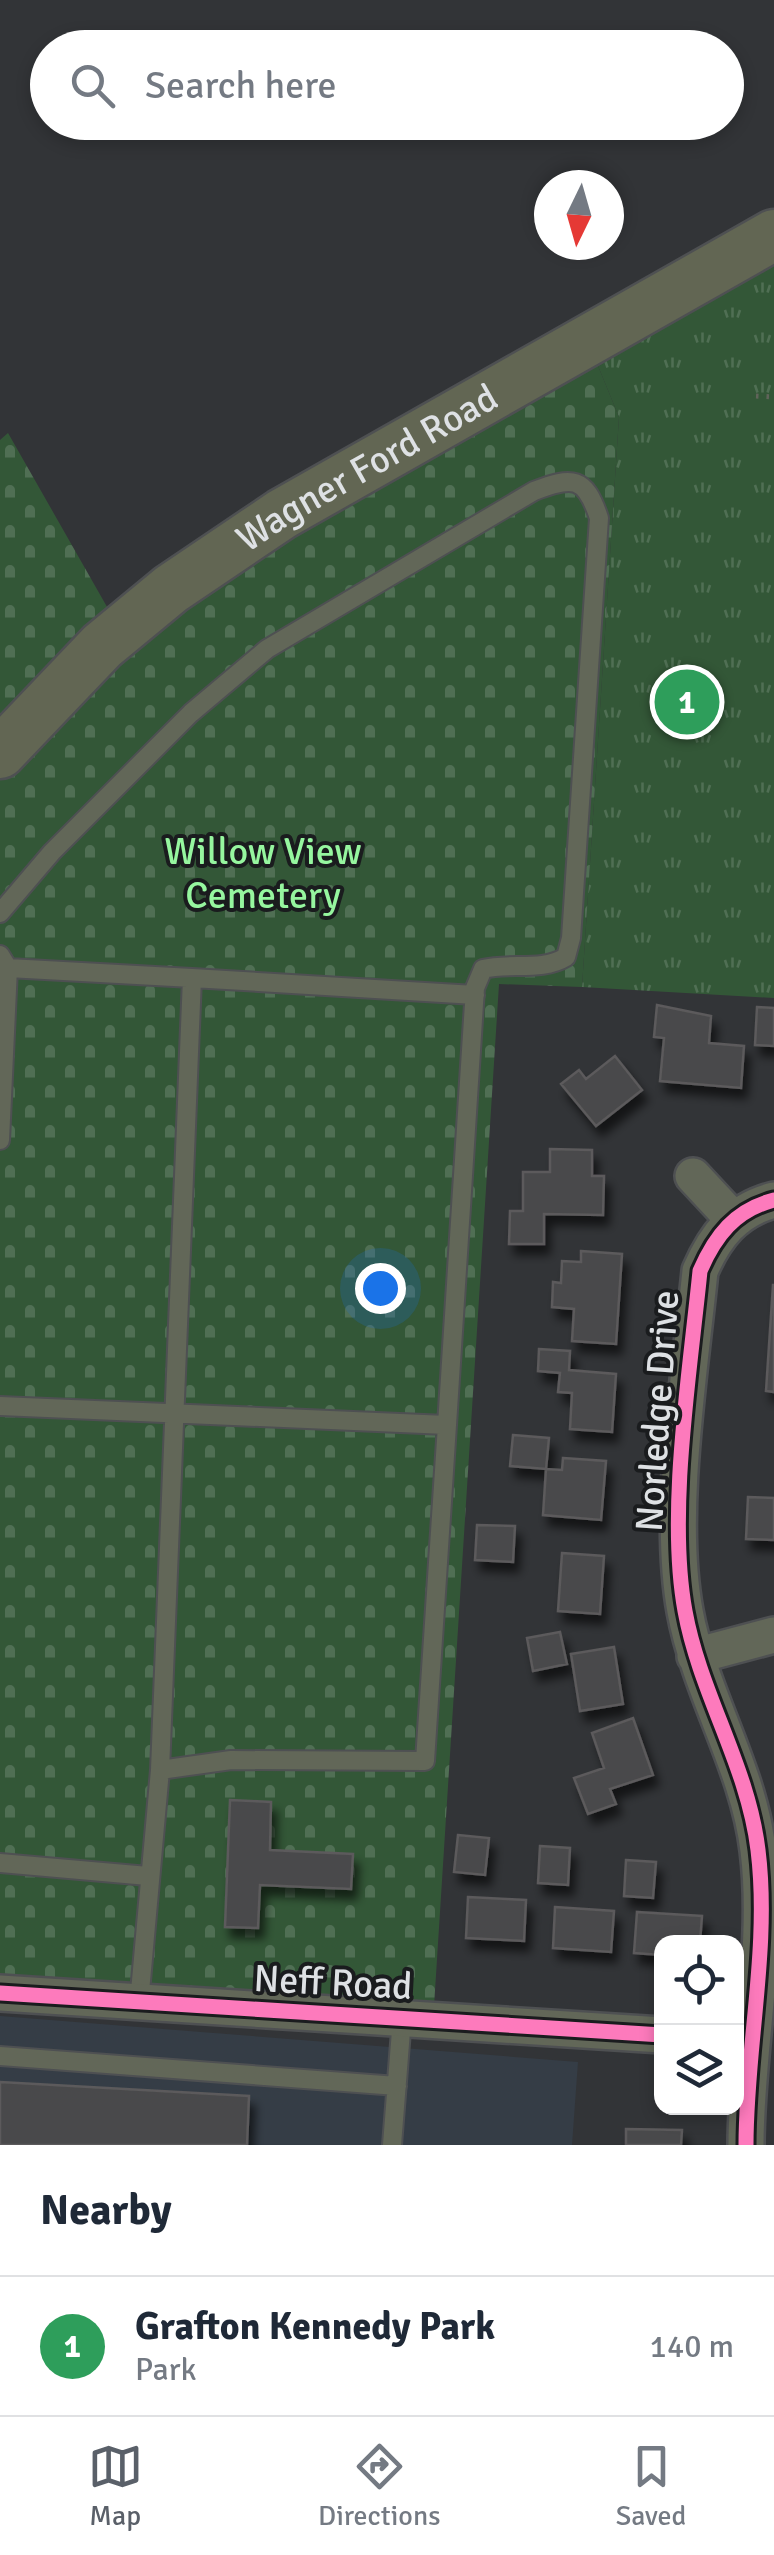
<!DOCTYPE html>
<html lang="en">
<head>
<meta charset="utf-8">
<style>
  body { margin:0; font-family:Signika,sans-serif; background:#f2f2f3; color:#1f2937 }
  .controls { position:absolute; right:30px; bottom:30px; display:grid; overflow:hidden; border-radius:20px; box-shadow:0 5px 15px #0003 }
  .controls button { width:90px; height:90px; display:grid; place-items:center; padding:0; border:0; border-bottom:2px solid #e0e1e3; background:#fff; color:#1f2937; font:50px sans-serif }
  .compass { position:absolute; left:534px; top:170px; width:90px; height:90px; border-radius:50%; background:#fff; box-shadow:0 5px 15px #0003; rotate:185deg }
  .you { position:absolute; left:380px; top:1288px; width:35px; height:35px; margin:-25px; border:8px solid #fff; border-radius:50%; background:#1a73e8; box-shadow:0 0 0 15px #1a73e833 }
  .badge { display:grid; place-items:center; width:65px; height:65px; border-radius:50%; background:#5a6069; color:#fff; font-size:32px; font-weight:700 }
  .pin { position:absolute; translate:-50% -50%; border:5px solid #fff; box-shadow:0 2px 10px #0006 }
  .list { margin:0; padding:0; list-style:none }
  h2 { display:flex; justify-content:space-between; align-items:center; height:130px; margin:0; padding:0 40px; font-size:42px }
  h2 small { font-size:32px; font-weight:400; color:#747a83 }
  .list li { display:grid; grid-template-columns:65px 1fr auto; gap:30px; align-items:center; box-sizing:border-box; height:140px; padding:0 40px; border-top:2px solid #e0e1e3 }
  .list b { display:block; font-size:38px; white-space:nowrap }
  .list p { margin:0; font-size:32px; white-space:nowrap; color:#747a83 }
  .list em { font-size:32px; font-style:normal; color:#747a83 }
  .icon { flex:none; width:55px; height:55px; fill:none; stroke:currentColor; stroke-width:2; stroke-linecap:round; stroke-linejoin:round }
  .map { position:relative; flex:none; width:774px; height:2145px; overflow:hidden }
  .search { position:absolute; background:#fff; box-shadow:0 5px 15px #0003; left:30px; right:30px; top:30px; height:110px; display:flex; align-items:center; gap:25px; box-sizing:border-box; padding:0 35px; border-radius:55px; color:#747a83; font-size:38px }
  .sheet { height:270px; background:#fff }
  nav { display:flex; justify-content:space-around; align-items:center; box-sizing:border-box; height:140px; border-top:2px solid #e0e1e3; background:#fff; font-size:28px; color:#747a83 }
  nav a { display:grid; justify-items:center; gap:5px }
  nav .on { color:#5a6069 }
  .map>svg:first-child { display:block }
  .built { fill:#353d46 }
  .grass { fill:url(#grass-tufts) }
  .cemetery { fill:url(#cemetery-stones) }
  .building { fill:#4a4a4b; stroke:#5b5a5b; stroke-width:2.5; filter:url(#shadow) }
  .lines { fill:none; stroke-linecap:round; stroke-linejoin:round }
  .lane-casing { stroke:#4e5052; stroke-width:22 }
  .street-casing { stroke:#4e5052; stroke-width:40 }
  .secondary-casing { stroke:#4e5052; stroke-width:55 }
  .path { stroke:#60645a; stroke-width:5; stroke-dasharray:2.5 8; stroke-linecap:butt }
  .lane { stroke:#626758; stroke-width:18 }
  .street { stroke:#626758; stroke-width:35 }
  .secondary { stroke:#626653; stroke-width:50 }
  .cycleway-casing { stroke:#1a1c1e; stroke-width:21 }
  .cycleway { stroke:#fd7abc; stroke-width:15 }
  .labels { text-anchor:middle; stroke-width:8; stroke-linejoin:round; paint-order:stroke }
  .street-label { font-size:38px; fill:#dee1e4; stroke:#1a1c1e }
  .park-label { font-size:38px; fill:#96f69f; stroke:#1a1c1e }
</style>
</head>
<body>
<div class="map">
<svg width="774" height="2145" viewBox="0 0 774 2145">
  <defs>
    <pattern id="grass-tufts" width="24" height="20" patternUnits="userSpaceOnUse" patternTransform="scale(2.5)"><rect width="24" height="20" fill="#335737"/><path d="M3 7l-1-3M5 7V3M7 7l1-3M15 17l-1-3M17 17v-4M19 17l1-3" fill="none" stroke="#506f54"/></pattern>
    <pattern id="cemetery-stones" width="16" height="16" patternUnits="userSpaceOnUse" patternTransform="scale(2.5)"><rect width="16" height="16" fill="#335737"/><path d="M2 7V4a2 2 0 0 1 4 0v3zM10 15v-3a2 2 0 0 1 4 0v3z" fill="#506f54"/></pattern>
    <filter id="shadow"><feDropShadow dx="5.5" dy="10" stdDeviation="5" flood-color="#0009"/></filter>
  </defs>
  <rect width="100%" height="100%" fill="#323437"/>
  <path class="built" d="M0,2016L578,2062L572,2145H0Z"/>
  <path class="grass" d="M774,263V998L582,987L619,417L596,361Z"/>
  <path class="cemetery" d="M596,361L619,417L582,987L499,984L434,2006L0,1979V440L8,433L131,649C274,535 437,449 596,361Z"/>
  <path class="building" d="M657,1005L711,1016L709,1043L744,1046L741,1088L660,1081L664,1038L654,1037Z
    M757,1007L774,1008V1046L755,1045Z
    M615,1056L642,1090L596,1126L561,1084L579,1070L586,1079Z
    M550,1149L592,1150V1176H604L603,1215L544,1214V1244H509L510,1211H523V1172H550Z
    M581,1251L622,1254L616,1344L572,1341L574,1309L552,1307L553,1282L561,1283L562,1261L581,1262Z
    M773,1285H774V1392L766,1391Z
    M539,1349L570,1351L569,1370L616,1374L612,1432L570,1429L572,1393L558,1392L560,1373L538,1371Z
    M513,1435L549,1438L546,1469L510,1466Z
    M563,1458L606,1461L601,1520L543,1515L546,1469L562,1470Z
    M748,1497L774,1498V1540L746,1539Z
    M477,1525L515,1526L513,1562L475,1560Z
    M562,1553L604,1556L600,1614L558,1611Z
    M560,1632L567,1664L533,1671L527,1638Z
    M614,1647L623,1704L580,1711L571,1654Z
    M633,1718L653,1775L610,1789L616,1804L588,1814L574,1778L604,1768L592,1733Z
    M230,1800L271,1802L270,1850L353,1854L351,1889L260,1885L258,1928L225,1927Z
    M458,1835L489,1838L485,1875L454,1872Z
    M540,1846L570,1848L568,1885L538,1883Z
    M626,1860L656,1862L653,1898L624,1896Z
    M468,1897L526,1900L524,1941L466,1938Z
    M555,1907L614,1911L611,1952L553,1948Z
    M637,1912L702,1916L700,1942H662V1955L634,1953Z
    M0,2082L249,2096L247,2145H0Z
    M626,2129L682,2130L681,2145H626Z"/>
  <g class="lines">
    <g class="lane-casing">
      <path id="lane" d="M0,913L52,852L191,713L267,649L534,491C573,476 585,476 599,518L571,938L566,957C541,972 511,962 483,969L475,988L447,1425
        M0,955L8,968L192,978L160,1770
        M192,978L475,995
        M0,1140L8,968
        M0,1406L447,1425L425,1761L231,1760L160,1770L139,2003
        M0,1863L148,1876
        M0,2056L397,2086
        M392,2145L402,2018"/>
    </g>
    <g class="street-casing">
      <path id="street" d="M693,1176L733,1219
        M695,1656L774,1635
        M0,1993L662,2035
        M746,2145C746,2047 770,1947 758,1850C748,1766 700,1694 685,1611C667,1513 690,1372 700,1271C715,1236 735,1210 774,1200"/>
    </g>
    <g class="secondary-casing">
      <g id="secondary">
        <path id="s1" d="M0,753L102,646L171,589L282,514L774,235"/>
      </g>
    </g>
    <path class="path" d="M756,396L774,397"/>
    <use href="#lane" class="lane"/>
    <use href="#street" class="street"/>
    <use href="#secondary" class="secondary"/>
    <g class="cycleway-casing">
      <path id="cycleway" d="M0,1993L662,2035
        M746,2145C746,2047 770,1947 758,1850C748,1766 700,1694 685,1611C667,1513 690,1372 700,1271C715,1236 735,1210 774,1200"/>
    </g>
    <use href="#cycleway" class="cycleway"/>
  </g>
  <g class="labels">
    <g class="street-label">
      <text dy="13" stroke="none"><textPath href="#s1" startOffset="468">Wagner Ford Road</textPath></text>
      <text transform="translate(657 1411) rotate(-86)" y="13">Norledge Drive</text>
      <text transform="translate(333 1982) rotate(3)" y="13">Neff Road</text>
    </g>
    <g class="park-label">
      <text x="263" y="864">Willow View<tspan x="263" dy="44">Cemetery</tspan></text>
    </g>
  </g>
</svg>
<div class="controls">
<button><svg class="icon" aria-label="locate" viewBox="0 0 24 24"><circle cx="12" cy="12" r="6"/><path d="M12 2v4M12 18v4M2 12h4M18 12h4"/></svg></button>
<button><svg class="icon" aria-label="layers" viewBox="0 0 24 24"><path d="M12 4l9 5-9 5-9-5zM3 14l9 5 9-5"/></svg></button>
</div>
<svg class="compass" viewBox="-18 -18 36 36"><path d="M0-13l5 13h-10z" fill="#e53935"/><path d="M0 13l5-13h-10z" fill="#747a83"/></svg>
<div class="you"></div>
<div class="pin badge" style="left:687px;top:702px;background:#2e9e5b">1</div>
<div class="search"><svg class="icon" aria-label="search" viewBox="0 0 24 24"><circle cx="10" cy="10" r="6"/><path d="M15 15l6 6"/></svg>Search here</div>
</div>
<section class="sheet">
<h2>Nearby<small></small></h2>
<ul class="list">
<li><span class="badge" style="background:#2e9e5b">1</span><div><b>Grafton Kennedy Park</b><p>Park</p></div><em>140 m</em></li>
</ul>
</section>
<nav>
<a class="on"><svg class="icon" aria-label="map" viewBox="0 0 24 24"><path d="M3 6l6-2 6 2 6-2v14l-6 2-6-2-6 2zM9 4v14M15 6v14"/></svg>Map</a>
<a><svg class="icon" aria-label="directions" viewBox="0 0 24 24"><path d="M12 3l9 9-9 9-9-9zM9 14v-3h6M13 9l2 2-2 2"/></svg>Directions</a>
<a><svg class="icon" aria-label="saved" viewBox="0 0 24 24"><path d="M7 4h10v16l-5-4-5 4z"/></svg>Saved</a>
</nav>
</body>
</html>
